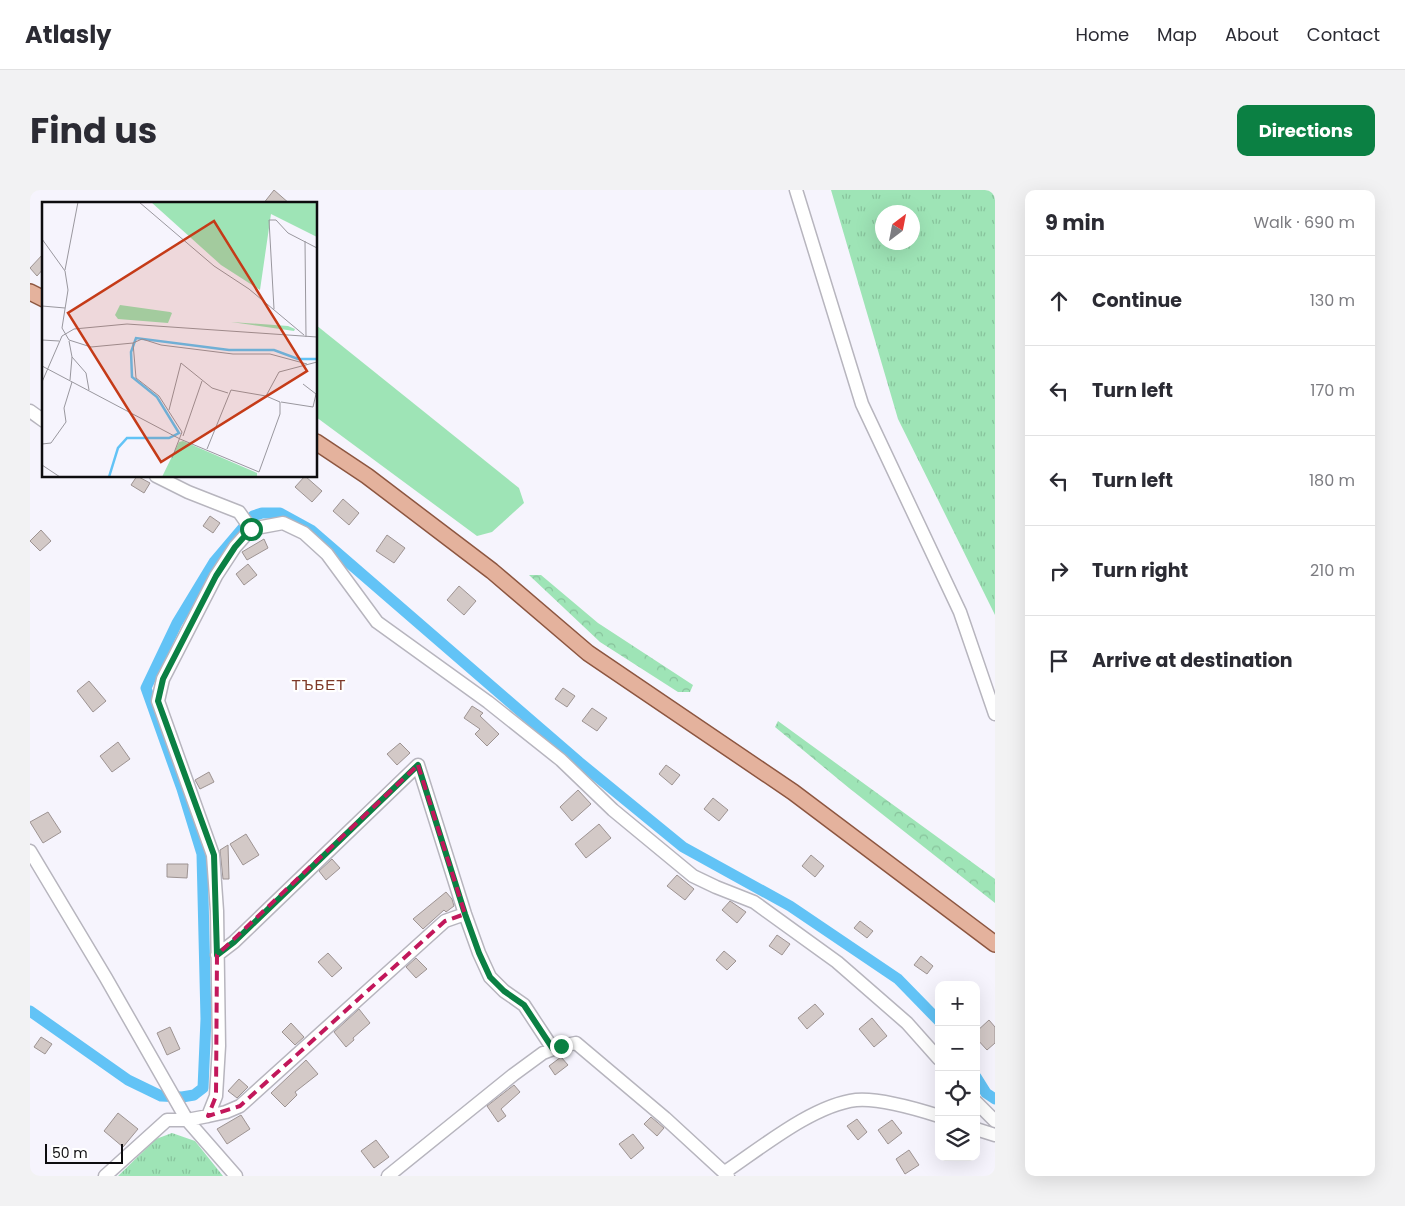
<!DOCTYPE html>
<html lang="en">
<head>
<meta charset="utf-8">
<style>
  body { margin:0; font-family:Poppins,sans-serif; background:#f2f2f3; color:#2b2b33 }
  .controls { position:absolute; right:15px; bottom:15px; display:grid; overflow:hidden; border-radius:10px; box-shadow:0 5px 20px #0002 }
  .controls button { width:45px; height:45px; display:grid; place-items:center; padding:0; border:0; border-bottom:1px solid #e1e1e2; background:#fff; color:#2b2b33; font:25px sans-serif }
  .compass { position:absolute; left:845px; top:15px; width:45px; height:45px; border-radius:50%; background:#fff; box-shadow:0 5px 20px #0002; rotate:32deg }
  .scale { position:absolute; left:15px; bottom:12px; width:78px; box-sizing:border-box; padding-left:5px; border:2px solid #0d0c0f; border-top:0; font-size:14px; line-height:18px; white-space:nowrap; color:#0d0c0f; -webkit-text-stroke:4px #fff; paint-order:stroke }
  .stop { position:absolute; width:15px; height:15px; margin:-11px; border:4px solid #0b8043; border-radius:50%; background:#fff }
  .stop.end { background:#0b8043; border-color:#fff; box-shadow:0 1px 5px #0008 }
  .list { margin:0; padding:0; list-style:none }
  h2 { display:flex; justify-content:space-between; align-items:center; height:65px; margin:0; padding:0 20px; font-size:21px }
  h2 small { font-size:16px; font-weight:400; color:#7c7c81 }
  .list li { display:grid; grid-template-columns:32px 1fr auto; gap:15px; align-items:center; box-sizing:border-box; height:90px; padding:0 20px; border-top:1px solid #e1e1e2 }
  .list b { display:block; font-size:19px; white-space:nowrap }
  .list em { font-size:16px; font-style:normal; color:#7c7c81 }
  .icon { flex:none; width:28px; height:28px; fill:none; stroke:currentColor; stroke-width:2; stroke-linecap:round; stroke-linejoin:round }
  .map { position:relative; flex:none; width:965px; height:986px; overflow:hidden; border-radius:10px }
  header { display:flex; align-items:center; gap:30px; box-sizing:border-box; height:70px; padding:0 25px; background:#fff; border-bottom:1px solid #e1e1e2 }
  header strong { font-size:24px }
  nav { display:flex; gap:28px; margin-inline-start:auto; font-size:18px }
  .intro { display:flex; align-items:center; justify-content:space-between; box-sizing:border-box; height:120px; padding:0 30px }
  h1 { margin:0; font-size:35px }
  .button { padding:12px 22px; border-radius:10px; background:#0b8043; color:#fff; font-size:18px; font-weight:700 }
  main { display:flex; gap:30px; padding:0 30px }
  aside { flex:1; background:#fff; border-radius:10px; box-shadow:0 5px 20px #0002 }
  .map>svg:first-child { display:block }
  .grass { fill:url(#grass-tufts); fill-rule:evenodd }
  .forest { fill:url(#forest-crowns) }
  .green { fill:#9ee4b6 }
  .lines { fill:none; stroke-linecap:round; stroke-linejoin:round }
  .canal { stroke:#62c3f6; stroke-width:11 }
  .building { fill:#d3c9c7; stroke:#9d9392 }
  .minor-casing { stroke:#b7b5be; stroke-width:15 }
  .major-casing { stroke:#8d5640; stroke-width:18 }
  .minor { stroke:#fff; stroke-width:12 }
  .major { stroke:#e4b29d; stroke-width:15 }
  .route { stroke:#0b8043; stroke-width:6 }
  .marked { fill:none; stroke:#c2185b; stroke-width:4; stroke-dasharray:10 6; stroke-linejoin:round }
  .labels { text-anchor:middle; stroke-width:4.5; stroke-linejoin:round; paint-order:stroke }
  .quarter-label { font-size:15px; letter-spacing:1px; fill:#7d3828; stroke:#fff }
  .inset-river { fill:none; stroke:#62c3f6; stroke-width:2.5 }
  .inset-road { fill:none; stroke:#99979e; stroke-width:1 }
  .view { fill:#c53b18; fill-opacity:0.15; stroke:#c53b18; stroke-width:2.5 }
  .inset-edge { fill:none; stroke:#0d0c0f; stroke-width:2.5 }
</style>
</head>
<body>
<header>
<strong>Atlasly</strong>
<nav><a>Home</a><a>Map</a><a>About</a><a>Contact</a></nav>
</header>
<div class="intro"><h1>Find us</h1><a class="button">Directions</a></div>
<main>
<div class="map">
<svg width="965" height="986" viewBox="0 0 965 986">
  <defs>
    <pattern id="grass-tufts" width="24" height="20" patternUnits="userSpaceOnUse" patternTransform="scale(1.25)"><rect width="24" height="20" fill="#9ee4b6"/><path d="M3 7l-1-3M5 7V3M7 7l1-3M15 17l-1-3M17 17v-4M19 17l1-3" fill="none" stroke="#87c29b"/></pattern>
    <pattern id="forest-crowns" width="20" height="18" patternUnits="userSpaceOnUse" patternTransform="scale(1.25)"><rect width="20" height="18" fill="#9ee4b6"/><path d="M2 6a3 3 0 1 1 6 0M12 15a3 3 0 1 1 6 0" fill="none" stroke="#87c29b"/></pattern>
  </defs>
  <rect width="100%" height="100%" fill="#f6f4fd"/>
  <path class="grass" d="M801,0H965V425L868,229ZM852,22H882V52H852Z
    M142,943L165,951L193,986H88L126,949Z"/>
  <path class="forest" d="M499,385H511L568,433L663,495L660,502H648L570,452Z
    M748,531L965,689V713L819,598L745,537Z"/>
  <path class="green" d="M286,135L489,298L494,313L462,342L447,346L286,227Z"/>
  <g class="lines">
    <path class="canal" d="M0,821L98,890L131,906L152,907L164,905L173,898L176,829L172,664L152,599L116,498L147,433L184,372L223,326L232,323H250L281,340L549,572L653,657L760,716L868,789L909,831
      M946,887L956,903L965,909"/>
  </g>
  <path class="building" d="M244,0L260,14H233Z
    M14,63V78L7,86L0,78Z
    M107,286L120,293L114,303L101,295Z
    M275,286L292,301L282,312L265,297Z
    M313,309L329,323L319,335L303,321Z
    M180,326L190,333L183,343L173,336Z
    M11,340L21,351L10,361L0,351Z
    M357,345L375,358L364,373L346,361Z
    M234,349L238,358L217,370L212,362Z
    M218,374L227,385L214,395L206,384Z
    M429,396L446,411L434,425L417,410Z
    M59,491L76,511L63,522L47,501Z
    M533,498L545,506L537,517L525,509Z
    M442,516L453,523L450,526L469,544L457,556L445,544L450,539L434,528Z
    M562,518L577,528L567,541L552,531Z
    M88,552L100,569L82,582L70,566Z
    M370,553L380,563L367,575L357,564Z
    M636,575L650,585L642,595L629,584Z
    M179,582L184,592L170,599L165,590Z
    M548,600L561,614L542,631L530,617Z
    M683,608L698,620L689,631L674,619Z
    M18,622L31,642L13,653L0,632Z
    M569,634L581,648L556,668L545,654Z
    M216,644L229,665L213,675L200,654Z
    M198,655L199,689H193L190,660Z
    M781,665L794,676L785,687L772,676Z
    M302,669L310,678L296,690L289,681Z
    M137,674H158L157,688L137,687Z
    M647,685L664,699L655,710L637,696Z
    M416,702L422,709L424,716L416,722L414,720L393,739L383,729Z
    M700,711L716,722L707,733L692,720Z
    M830,731L843,741L837,748L824,738Z
    M747,745L760,754L752,765L739,756Z
    M694,761L706,771L697,780L686,770Z
    M298,763L312,778L302,787L288,772Z
    M891,766L903,776L897,784L884,775Z
    M386,768L397,779L386,788L376,777Z
    M785,814L794,824L777,839L768,828Z
    M329,819L340,833L323,848L324,850L316,857L304,842Z
    M842,828L857,846L844,857L829,839Z
    M959,830L965,837V853L957,860L946,848V842Z
    M261,833L274,847L265,855L252,842Z
    M140,837L150,859L137,865L127,843Z
    M11,847L22,854L15,864L4,857Z
    M531,867L538,875L525,885L519,876Z
    M276,870L288,884L265,902L267,905L255,917L241,903Z
    M209,889L218,897L207,908L198,901Z
    M484,895L490,902L471,919L476,926L468,932L457,916Z
    M88,923L108,939L93,957L74,941Z
    M211,925L220,939L197,954L187,939Z
    M621,927L634,938L627,946L614,934Z
    M827,929L837,942L828,950L817,936Z
    M862,930L872,943L858,954L848,940Z
    M603,944L614,958L601,969L589,954Z
    M346,950L359,967L344,978L331,961Z
    M879,960L889,975L875,984L866,969Z"/>
  <g class="lines">
    <g class="minor-casing">
      <path id="minor" d="M766,0L832,214L930,422L965,524
        M0,221L14,231
        M221,339L253,333L274,343L297,364L347,432L458,512L531,570L583,620L663,686L686,697L724,712L807,772L877,833L909,869
        M0,661L76,788L157,930L206,986
        M187,765L204,752L388,575L435,724L449,763L460,787L474,801L494,815L523,859
        M946,912L965,931
        M178,926L196,922L210,916L415,731L435,724
        M946,939L965,945
        M695,982C731,958 783,915 826,910C848,908 887,919 909,926
        M75,986L137,930H157L178,926L186,906L189,856L187,721L183,665L128,511L133,489L186,386L205,357L221,339L209,322L158,302L126,286
        M358,986L483,885L513,863L531,856L546,853L635,928L698,986"/>
    </g>
    <g class="major-casing">
      <path id="major" d="M0,102L14,109
        M286,252L337,286L462,381L558,463L763,602L965,754"/>
    </g>
    <use href="#minor" class="minor"/>
    <use href="#major" class="major"/>
  </g>
  <g class="lines">
    <path class="route" d="M221,339L205,357L186,386L133,489L128,511L184,665L187,765L204,752L388,575L435,724L449,763L460,787L474,801L494,815L523,859L531,856"/>
  </g>
  <path class="marked" d="M388,575L435,724L415,731L210,916L178,926L186,906L187,765Z"/>
  <g class="labels">
    <g class="quarter-label">
      <text x="289" y="500">ТЪБЕТ</text>
    </g>
  </g>
  <g transform="translate(12 12)">
    <rect width="275" height="275" fill="#f6f4fd"/>
    <path d="M109,0H275V35L229,12L218,88L179,63ZM141,239L215,271V275H120L137,240Z" fill="#9ee4b6"/>
    <path d="M189,120L246,124L253,127L252,129Z" fill="#9ee4b6"/>
    <path d="M78,103L128,110L130,111L126,121L76,117L73,113Z" fill="#9ee4b6"/>
    <path class="inset-river" d="M67,275L76,246L85,236H127L137,231L115,195L90,175L89,150L94,136L187,148H232L256,157H275"/>
    <path class="inset-road" d="M97,0L172,64L207,87L262,133M0,37L23,69L26,88L20,126L27,138L49,145L91,141L94,176L117,194L140,230L130,256M263,39L264,135M23,68L36,0M0,104L23,106M232,107L227,18H234L246,31L275,46M0,138L17,139M27,139L30,155L28,178M91,141L100,137L119,143L191,152H228L265,162M30,155L44,171L47,188M0,164L138,237L217,270L238,212V200L224,194L189,188L165,247M0,180L20,134L32,127L85,122L275,135M224,194L237,170L275,160M239,200L271,205L274,192L261,182M127,208L139,161L170,186L186,191M141,234L160,179M0,242L9,241L24,220L22,206L30,180M0,263L18,275"/>
    <path class="view" d="M172,19L265,169L119,260L26,111Z"/>
    <rect width="275" height="275" class="inset-edge"/>
  </g>
</svg>
<div class="controls">
<button>+</button>
<button>−</button>
<button><svg class="icon" aria-label="locate" viewBox="0 0 24 24"><circle cx="12" cy="12" r="6"/><path d="M12 2v4M12 18v4M2 12h4M18 12h4"/></svg></button>
<button><svg class="icon" aria-label="layers" viewBox="0 0 24 24"><path d="M12 4l9 5-9 5-9-5zM3 14l9 5 9-5"/></svg></button>
</div>
<svg class="compass" viewBox="-18 -18 36 36"><path d="M0-13l5 13h-10z" fill="#e53935"/><path d="M0 13l5-13h-10z" fill="#7c7c81"/></svg>
<div class="scale">50 m</div>
<div class="stop" style="left:221px;top:339px"></div>
<div class="stop end" style="left:531px;top:856px"></div>
</div>
<aside>
<h2>9 min<small>Walk · 690 m</small></h2>
<ul class="list">
<li><svg class="icon" aria-label="ahead" viewBox="0 0 24 24"><path d="M12 20V5M6 11l6-6 6 6"/></svg><div><b>Continue</b></div><em>130 m</em></li>
<li><svg class="icon" aria-label="left" viewBox="0 0 24 24"><path d="M17 20v-9H6M10 6l-5 5 5 5"/></svg><div><b>Turn left</b></div><em>170 m</em></li>
<li><svg class="icon" aria-label="left" viewBox="0 0 24 24"><path d="M17 20v-9H6M10 6l-5 5 5 5"/></svg><div><b>Turn left</b></div><em>180 m</em></li>
<li><svg class="icon" aria-label="right" viewBox="0 0 24 24"><path d="M7 20v-9h11M14 6l5 5-5 5"/></svg><div><b>Turn right</b></div><em>210 m</em></li>
<li><svg class="icon" aria-label="arrive" viewBox="0 0 24 24"><path d="M6 21V4h12l-3 4 3 4H6"/></svg><div><b>Arrive at destination</b></div></li>
</ul>
</aside>
</main>
</body>
</html>
